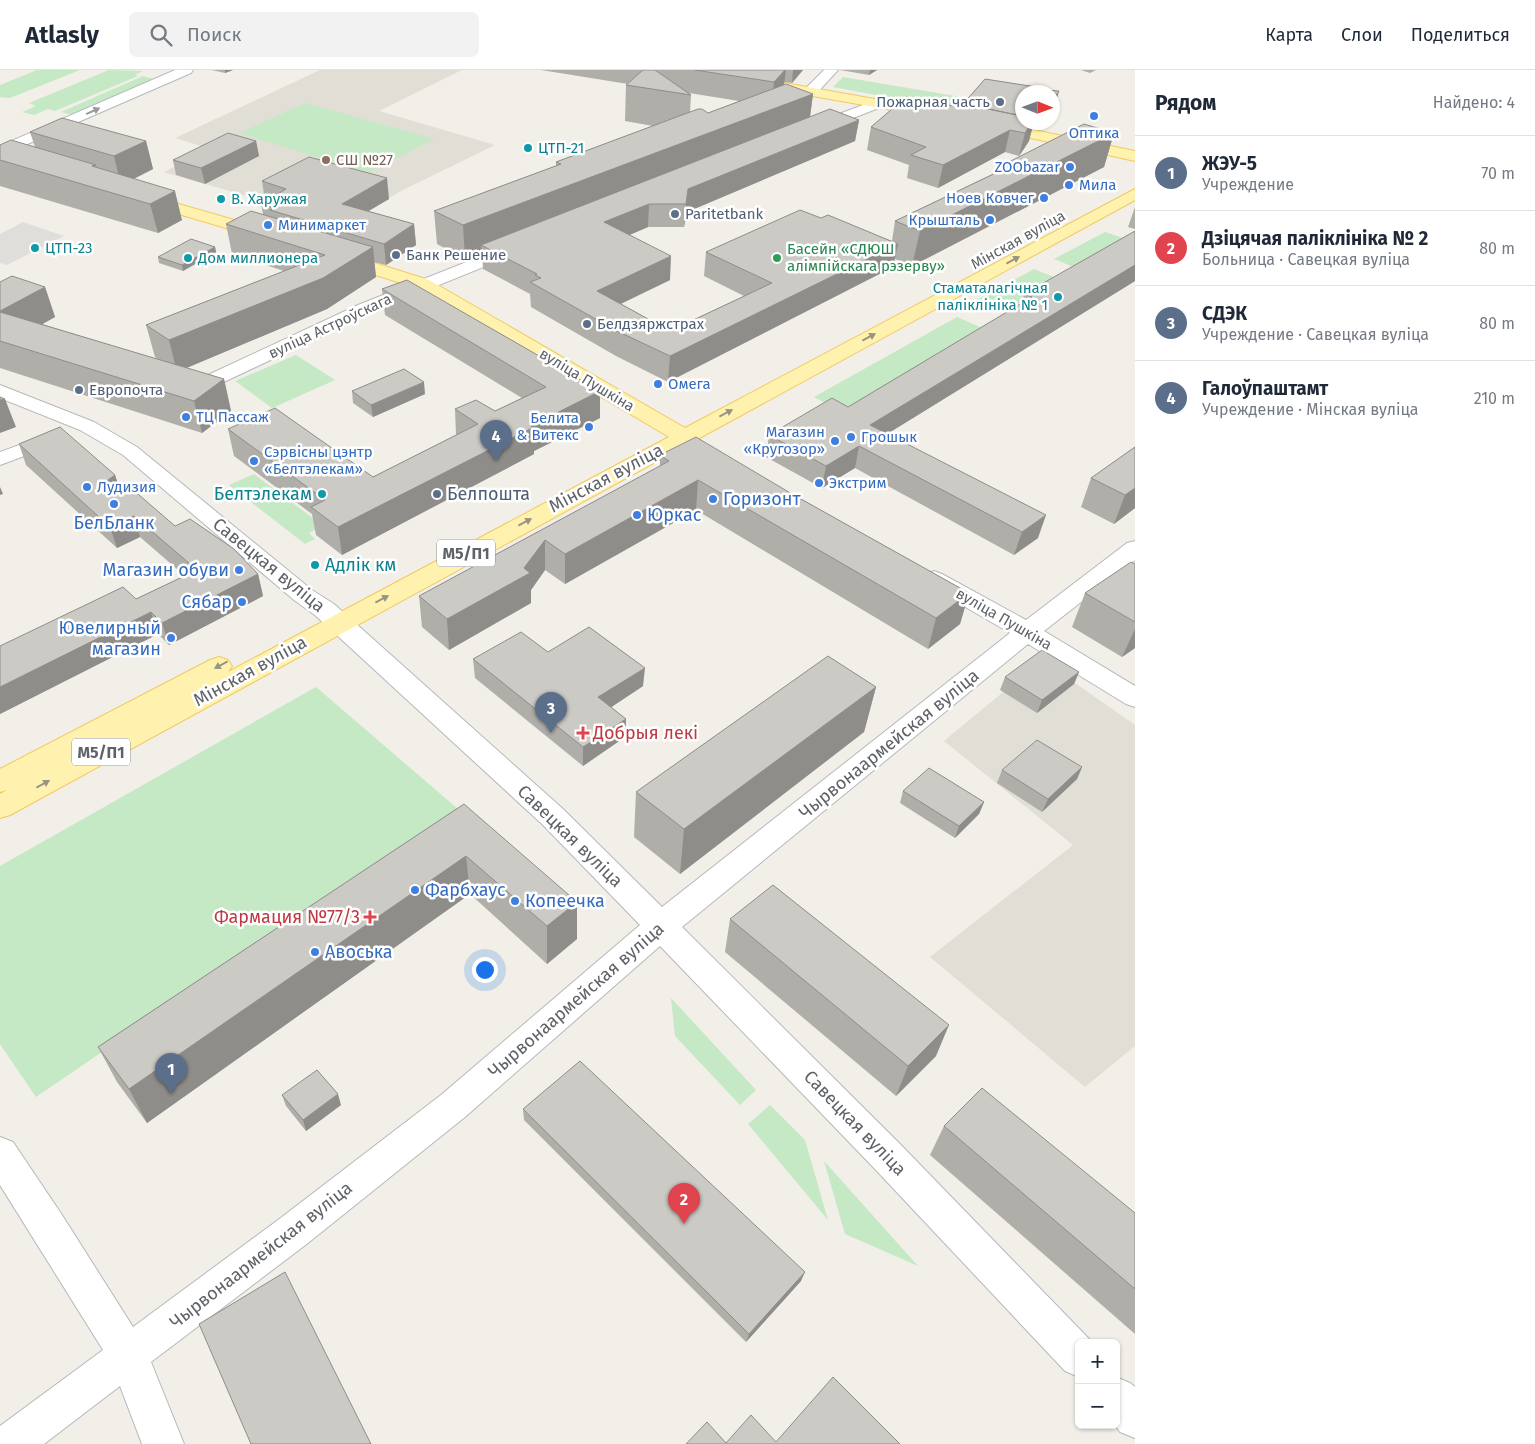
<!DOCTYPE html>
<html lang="ru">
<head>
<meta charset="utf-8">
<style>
  body { margin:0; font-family:"Fira Sans",sans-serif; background:#f2f2f3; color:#1f2937 }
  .controls { position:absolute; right:15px; bottom:15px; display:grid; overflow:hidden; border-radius:8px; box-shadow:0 1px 4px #0004 }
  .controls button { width:45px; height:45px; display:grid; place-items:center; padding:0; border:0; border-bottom:1px solid #e0e1e3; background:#fff; color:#1f2937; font:25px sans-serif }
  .compass { position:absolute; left:1015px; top:15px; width:45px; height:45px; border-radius:50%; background:#fff; box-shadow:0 1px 4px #0004; rotate:91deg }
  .you { position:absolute; left:484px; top:899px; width:18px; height:18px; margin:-12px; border:4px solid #fff; border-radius:50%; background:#1a73e8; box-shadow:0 0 0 8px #1a73e833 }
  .badge { display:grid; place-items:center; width:32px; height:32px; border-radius:50%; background:#2563eb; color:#fff; font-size:16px; font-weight:700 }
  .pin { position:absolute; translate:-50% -41px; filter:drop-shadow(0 1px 2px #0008) }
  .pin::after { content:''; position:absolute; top:26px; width:18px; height:15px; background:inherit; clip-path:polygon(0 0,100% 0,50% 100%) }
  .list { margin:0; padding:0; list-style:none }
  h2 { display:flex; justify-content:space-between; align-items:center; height:65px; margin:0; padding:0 20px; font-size:21px }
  h2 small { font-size:16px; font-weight:400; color:#747a83 }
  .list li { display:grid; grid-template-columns:32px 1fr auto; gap:15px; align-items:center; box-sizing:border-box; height:75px; padding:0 20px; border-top:1px solid #e0e1e3 }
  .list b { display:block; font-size:19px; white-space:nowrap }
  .list p { margin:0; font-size:16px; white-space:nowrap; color:#747a83 }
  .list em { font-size:16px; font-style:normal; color:#747a83 }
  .icon { flex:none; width:28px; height:28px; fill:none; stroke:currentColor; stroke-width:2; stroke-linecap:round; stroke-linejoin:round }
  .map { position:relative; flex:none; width:1135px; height:1374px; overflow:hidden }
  header { display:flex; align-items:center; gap:30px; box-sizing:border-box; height:70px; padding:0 25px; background:#fff; border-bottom:1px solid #e0e1e3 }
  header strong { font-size:24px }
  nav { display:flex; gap:28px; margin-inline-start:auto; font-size:18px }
  .search { width:350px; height:45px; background:#f2f2f3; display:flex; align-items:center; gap:12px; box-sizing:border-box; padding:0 18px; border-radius:8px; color:#747a83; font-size:19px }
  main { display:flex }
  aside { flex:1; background:#fff }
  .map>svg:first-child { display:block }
  .industrial { fill:#e0deda }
  .education { fill:#e1ded6 }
  .green { fill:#c5e8c5 }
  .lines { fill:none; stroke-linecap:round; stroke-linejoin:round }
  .minor-casing { stroke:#b5b8bc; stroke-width:2 }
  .major-casing { stroke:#f2c960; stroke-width:2 }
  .minor { fill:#fff; fill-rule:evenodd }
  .major { fill:#fff2af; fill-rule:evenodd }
  .wall { fill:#afaea9; fill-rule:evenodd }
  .shaded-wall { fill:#8f8d8a }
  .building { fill:#cccac5; stroke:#8f8d8a }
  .oneway { fill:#979a9d }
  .oneway2 { fill:#979581 }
  .service-dot { fill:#5c6f8a; stroke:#fff; stroke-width:2 }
  .shop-dot { fill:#3f7fe0; stroke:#fff; stroke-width:2 }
  .culture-dot { fill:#0f9aa8; stroke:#fff; stroke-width:2 }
  .education-dot { fill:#8d6e63; stroke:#fff; stroke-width:2 }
  .leisure-dot { fill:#2e9e5b; stroke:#fff; stroke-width:2 }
  .health-dot { fill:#e0444e; stroke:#fff; stroke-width:2 }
  .labels { text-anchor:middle; stroke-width:5; stroke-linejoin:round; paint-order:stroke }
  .far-service-label { font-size:15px; fill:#4e5e75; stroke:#fff; text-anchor:start }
  .far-shop-label { font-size:15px; fill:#366cbe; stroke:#fff; text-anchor:start }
  .far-culture-label { font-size:15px; fill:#0d838f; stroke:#fff; text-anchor:start }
  .far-education-label { font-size:15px; fill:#785e54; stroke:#fff; text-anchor:start }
  .far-street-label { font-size:15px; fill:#5f6368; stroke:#fff }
  .far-leisure-label { font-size:15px; fill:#27864d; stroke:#fff; text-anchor:start }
  .shield { fill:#fff; stroke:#8f9295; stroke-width:1 }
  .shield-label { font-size:16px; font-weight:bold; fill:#5f6368 }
  .street-label { font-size:18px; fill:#5f6368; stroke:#fff }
  .culture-label { font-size:18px; fill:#0d838f; stroke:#fff; text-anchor:end }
  .service-label { font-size:18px; fill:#4e5e75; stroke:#fff; text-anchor:start }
  .shop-label { font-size:18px; fill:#366cbe; stroke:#fff; text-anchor:start }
  .health-label { font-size:18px; fill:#be3a42; stroke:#fff; text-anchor:start }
</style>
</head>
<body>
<header>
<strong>Atlasly</strong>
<div class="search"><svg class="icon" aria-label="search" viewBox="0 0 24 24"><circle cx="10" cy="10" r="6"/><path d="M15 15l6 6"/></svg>Поиск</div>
<nav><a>Карта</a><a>Слои</a><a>Поделиться</a></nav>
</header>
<main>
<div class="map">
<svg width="1135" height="1374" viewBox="0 0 1135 1374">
  <rect width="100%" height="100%" fill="#f1efe8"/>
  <path class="industrial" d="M23,152L64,166L7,195L0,193V164Z"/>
  <path class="education" d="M320,0H462L379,41L495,75L403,120L375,136L284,137L164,102L211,79L175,68Z
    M1042,590L1135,655V976L1085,1017L930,887L1073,775L944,671Z"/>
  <path class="green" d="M37,0H80L10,28L0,27V15Z
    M109,0L143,1L135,5L138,6L55,41L48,39L34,45L22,42L36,36L29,33Z
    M143,6L153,9L72,45L61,42Z
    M843,7L961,27L951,39L833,17Z
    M306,33L434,69L368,103L239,63Z
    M1105,162L1132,171L1081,200L1054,189Z
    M1034,199L1061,210L1004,242L977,230Z
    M957,247L994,263L851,346L814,327Z
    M296,285L335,310L272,338L235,311Z
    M254,404L314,449L331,452L309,463L315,469L305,474L229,415Z
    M316,617L458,739L36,1027L0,974V796Z
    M671,928L756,1020L740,1035L675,966Z
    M770,1035L805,1070L828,1150L748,1054Z
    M824,1091L918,1196L845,1164Z"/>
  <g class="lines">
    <g class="minor-casing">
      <path id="minor" d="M175,0H193L191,3L0,86V76Z
        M824,0H838L816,24H806L804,21L806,18Z
        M879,29L886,33L884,36L817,62H807L805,59L807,56Z
        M517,172L523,173L526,177L523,181L370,243L207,320L200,322L193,320L190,316L193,312L358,235Z
        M0,315L94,352L137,377L312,520L334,534L563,739L662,837L1010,563L926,514L922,509L926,504L934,501L942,504L1026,550L1127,473L1135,471V490L1044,561L1135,616V637L1126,634L1028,574L682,857L900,1074L1093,1273H1079V1307L1065,1301L874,1098L660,876L465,1047L308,1173L151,1292L184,1374H142L120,1316L44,1374H0V1356L103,1280L0,1115V1067L13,1072L62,1145L133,1257L282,1147L441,1025L640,855L543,755L316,546L294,530L123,385L80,360L0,328Z
        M55,362L62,364L65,368L62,372L0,395V382Z
        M1116,1307L1130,1313L1135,1317V1368L1120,1362L1115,1355H1116Z"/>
    </g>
    <g class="major-casing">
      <path id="major" d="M762,9L931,39L936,40L938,43L936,46L931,47L757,16L755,13L757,10Z
        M995,52L1135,81V91L990,59L988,56L990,53Z
        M1135,119V130L10,745L0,748V724L7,720L0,722V699L210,590L219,587L228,590L232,596L228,602L669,367L417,218L334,192L331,188L334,184L340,183L346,184L429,210L685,358Z
        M144,124L269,160L271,164L269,168L263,169L138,132L136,129L138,126Z"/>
    </g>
    <use href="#minor" class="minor"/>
    <use href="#major" class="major"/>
  </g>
  <path class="wall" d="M212,0H233L225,3Z
    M541,0H803L792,13L784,12V15L813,24L810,47L859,50L855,71L687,142L684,157H648L629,165L670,210L621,234L670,261L744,226L704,206L706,182L821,148L892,171L895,151L997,102L999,97L1114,63L1104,97L912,196L895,189L893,197L668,312L616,286L531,237L530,224L483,199L482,183L465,189L437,174L434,141L556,96V92L653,56L625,51L626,15L628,14ZM689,23L739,31L708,43L690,42L691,25Z
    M840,0H877L869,5Z
    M1081,0H1096L1090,3Z
    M985,9L1036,17V19L1059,21L1056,31L1052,37V22H1022V52H1042L1037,59L1032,58L1029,71L1019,86L1005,82L938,118L907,108L909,95L867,80L871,57L906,27L953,36L956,32L963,34Z
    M30,62L146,71L153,99L134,109L182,150L158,163L0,116V75L35,77Z
    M256,71L259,86L205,114L176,105L173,90Z
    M262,111L389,129L368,141L414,154L416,175L386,195L374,192L376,207L327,239L186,298L224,309L231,341L202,363L0,298V212L45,217L55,247L42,254L159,290L155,287L146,255L284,201L232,184L226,154L263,144L261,134L265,131Z
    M1135,137V159L1128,157Z
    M1135,161V211L887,364L1038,468L1014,485L855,398L822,418L766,387L769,365L848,337L1022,233L1024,224Z
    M215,177L216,182L183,201L159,193L158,187Z
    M382,219L600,348L534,381V384L342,485L316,465L312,444L234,386L228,359L373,407L456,365L455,339L495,341L522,328L385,245Z
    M352,321L425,324L373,347L353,333Z
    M19,374L115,405L118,415L175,456L258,504L263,526L169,575L158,564L0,644V576L136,529L185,506L140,467L117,478L26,395Z
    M1135,377V438L1114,454L1081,437L1091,408Z
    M660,385L792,424L969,523L960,554L928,579L696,440L565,514L545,500L531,520V533L449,580L422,557L419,526L660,396Z
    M1135,494V578L1122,587L1072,557L1085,523Z
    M548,582L643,616L611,637L626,649L625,667L583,696L475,608L473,589Z
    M1079,602L1074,614L1037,643L1000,620L1005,607Z
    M876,617L864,662L680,804L634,767L636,722Z
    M1082,697L1077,709L1042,742L997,713L1002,700Z
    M903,721L984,732L979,744L955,768L900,733Z
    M464,734L577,869L547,894L470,824L147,1053L117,1012L98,977Z
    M730,849L936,986L896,1026L725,882Z
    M282,1025L341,1035L306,1061L286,1036Z
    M523,1039L801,1211L746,1272L524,1050Z
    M944,1056L1135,1143V1264L930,1085Z"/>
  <path class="shaded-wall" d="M225,0H233L225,3Z
    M785,0H786L783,23L771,37L774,12Z
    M793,0H803L792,13Z
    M870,0H877L869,5Z
    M1059,21L1056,31L1052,37V31Z
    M813,24L809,54L481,175L482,183L465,189L463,155Z
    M859,50L855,71L687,142L684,157L686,134L688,119Z
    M1032,52H1034L1029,71L1019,86L1025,63Z
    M1039,52H1042L1037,59Z
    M1010,60L1005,82L938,118L943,95Z
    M1114,63L1104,97L912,196L920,161Z
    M146,71L153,99L121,115L114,86Z
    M256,71L259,86L205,114L201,98Z
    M387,108L389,129L345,155L342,134Z
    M175,121L182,150L158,163L150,134Z
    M649,134L648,157L604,176V152Z
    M414,154L416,175L386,195L384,174Z
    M898,174L893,197L668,312L670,286Z
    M215,177L216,182L183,201L182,195Z
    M373,177L376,207L327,239L177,302L169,270Z
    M671,186L670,210L597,245V221Z
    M1135,195V211L866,377L870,355Z
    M45,217L55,247L10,272L0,245V241Z
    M224,309L231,341L202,363L194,331Z
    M424,312L425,324L373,347L371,335Z
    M600,321V348L534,381V384L342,485L338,457L531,356Z
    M5,329L16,357L0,363V330Z
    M859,376L855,398L822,418L826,396Z
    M115,405L122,426L108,436L101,415Z
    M698,410L696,440L565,514V484Z
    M0,417L3,424L0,425Z
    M1135,418V438L1114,454L1125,425Z
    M1046,445L1038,468L1014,485L1022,462Z
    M134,446L140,467L117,478L110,457Z
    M545,470V500L531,520V533L449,580L447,549L524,498Z
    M258,504L263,526L169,575L162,553Z
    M969,523L960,554L928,579L936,548Z
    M151,542L158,564L0,644V617Z
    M1135,559V578L1122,587Z
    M645,598L643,616L598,646V627Z
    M1079,602L1074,614L1037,643L1042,630Z
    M876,617L864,662L680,804L684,759Z
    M626,649L625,667L583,696V677Z
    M1082,697L1077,709L1042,742L1048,729Z
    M984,732L979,744L955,768L959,756Z
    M466,786L470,824L147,1053L129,1019Z
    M577,832V869L547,894V856Z
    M949,955L936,986L896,1026L908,996Z
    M338,1024L341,1035L306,1061L303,1050Z
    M805,1202L801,1211L746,1272L749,1264Z"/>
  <path class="building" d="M643,0H655L691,25L626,15Z
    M695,0H785L774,12Z
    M985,9L1036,17L1033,19L1059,21L1052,31V22H1022V46L963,34Z
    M786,14L813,24L463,155L434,141L561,94L556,92L698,39H702L708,43Z
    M906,27L953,36L956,32L1022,46V52H1032L1025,63L1010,60L943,95L911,85L926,77L871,57Z
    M830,39L859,50L688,119L686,134H649L604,152L671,186L597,221L670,261L772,213L706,182L800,140L821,148L828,145L898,174L670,286L617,261L530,212L541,208L535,205L537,204L481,175Z
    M62,48L146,71L114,86L30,62Z
    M1084,54L1114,63L920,161L895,151L1004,99L999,97Z
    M228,63L256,71L201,98L173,90Z
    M11,70L96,95L92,96L175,121L150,134L0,90V75Z
    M309,87L387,108L342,134L414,154L384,174L270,140L274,138L261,134L286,119L262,111Z
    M251,141L373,177L323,208L169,270L146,255L325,185L226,154Z
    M1135,161V195L870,355L1046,445L1022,462L859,376L826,396L769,365L832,328L848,337L1032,227L1024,224Z
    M191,169L215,177L182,195L158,187Z
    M12,206L45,217L0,241V212Z
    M407,210L600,321L531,356L534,357L338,457L311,437L325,430L228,359L275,338L373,407L478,354L455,339L476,330L495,341L546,317L382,219Z
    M0,242L224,309L194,331L0,271Z
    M404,299L424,312L371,335L352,321Z
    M0,327L5,329L0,330Z
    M60,357L115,405L101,415L104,421L124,412L175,456L190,449L234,479L258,504L162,553L151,542L0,617V576L123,517L136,529L197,500L134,446L110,457L19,374Z
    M696,367L792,424L969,523L936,548L698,410L565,484L545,470L524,498L530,503L447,549L419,526L669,391L660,385Z
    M1135,377V418L1125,425L1091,408Z
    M1131,492L1135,494V552L1085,523Z
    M589,557L645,598L598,627L626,649L583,677L473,589L521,562L548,582Z
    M1042,580L1079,602L1042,630L1005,607Z
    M828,586L876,617L684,759L636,722Z
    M1037,670L1082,697L1048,729L1002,700Z
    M929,698L984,732L959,756L903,721Z
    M464,734L577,832L547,856L466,786L129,1019L98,977Z
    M773,815L949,955L908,996L730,849Z
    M580,991L805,1202L749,1264L523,1039Z
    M317,1000L338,1024L303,1050L282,1025Z
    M982,1018L1135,1143V1219L944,1056Z
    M285,1202L371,1374H251L199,1254Z
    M833,1307L900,1374H686L707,1352L726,1373L751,1345L776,1372Z"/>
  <defs><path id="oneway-solid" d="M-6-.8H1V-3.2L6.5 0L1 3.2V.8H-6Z" transform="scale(1.25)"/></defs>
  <use class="oneway" href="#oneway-solid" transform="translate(93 41) rotate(-24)"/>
  <g class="oneway2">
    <use href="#oneway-solid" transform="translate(1013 190) rotate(-28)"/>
    <use href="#oneway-solid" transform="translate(869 267) rotate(-28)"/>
    <use href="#oneway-solid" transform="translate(726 343) rotate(-28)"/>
    <use href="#oneway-solid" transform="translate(525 452) rotate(-28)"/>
    <use href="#oneway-solid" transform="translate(382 529) rotate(-28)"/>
    <use href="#oneway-solid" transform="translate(221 595) rotate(152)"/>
    <use href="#oneway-solid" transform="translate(43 714) rotate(-29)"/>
  </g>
  <g class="service-dot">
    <circle cx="1000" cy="32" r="5"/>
    <circle cx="675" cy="144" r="5"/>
    <circle cx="396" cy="185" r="5"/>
    <circle cx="587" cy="254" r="5"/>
    <circle cx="79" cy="320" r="5"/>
    <circle cx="437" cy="424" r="5"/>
  </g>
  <g class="shop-dot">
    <circle cx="1094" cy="46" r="5"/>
    <circle cx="1070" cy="97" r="5"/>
    <circle cx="1069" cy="115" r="5"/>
    <circle cx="1044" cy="128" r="5"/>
    <circle cx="990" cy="150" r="5"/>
    <circle cx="268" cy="155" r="5"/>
    <circle cx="658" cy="314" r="5"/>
    <circle cx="186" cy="347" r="5"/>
    <circle cx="589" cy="357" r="5"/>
    <circle cx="851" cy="367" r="5"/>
    <circle cx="835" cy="371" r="5"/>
    <circle cx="254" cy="391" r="5"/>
    <circle cx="819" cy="413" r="5"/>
    <circle cx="87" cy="417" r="5"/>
    <circle cx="713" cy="429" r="5"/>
    <circle cx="114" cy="434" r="5"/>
    <circle cx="637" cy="445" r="5"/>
    <circle cx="239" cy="500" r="5"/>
    <circle cx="242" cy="532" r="5"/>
    <circle cx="171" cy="568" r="5"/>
    <circle cx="415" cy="820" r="5"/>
    <circle cx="515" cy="831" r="5"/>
    <circle cx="315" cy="882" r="5"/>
  </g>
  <g class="culture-dot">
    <circle cx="528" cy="78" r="5"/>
    <circle cx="221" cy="129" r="5"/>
    <circle cx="35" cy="178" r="5"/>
    <circle cx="188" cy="188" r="5"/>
    <circle cx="1058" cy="227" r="5"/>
    <circle cx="322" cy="424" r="5"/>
    <circle cx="315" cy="495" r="5"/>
  </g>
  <circle class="education-dot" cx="326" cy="90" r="5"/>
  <circle class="leisure-dot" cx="777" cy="188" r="5"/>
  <g class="health-dot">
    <path d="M580.5 655.5h5v5h5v5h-5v5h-5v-5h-5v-5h5z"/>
    <path d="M367.5 839.5h5v5h5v5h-5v5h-5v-5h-5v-5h5z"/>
  </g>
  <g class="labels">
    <g class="far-service-label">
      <text x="990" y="37" text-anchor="end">Пожарная часть</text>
      <text x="685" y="149">Paritetbank</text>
      <text x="406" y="190">Банк Решение</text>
      <text x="597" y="259">Белдзяржстрах</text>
      <text x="89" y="325">Европочта</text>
    </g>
    <g class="far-shop-label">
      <text x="1094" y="68" text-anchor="middle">Оптика</text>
      <text x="1060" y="102" text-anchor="end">ZOObazar</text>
      <text x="1079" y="120">Мила</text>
      <text x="1034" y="133" text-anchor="end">Ноев Ковчег</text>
      <text x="980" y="155" text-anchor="end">Крышталь</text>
      <text x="278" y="160">Минимаркет</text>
      <text x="668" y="319">Омега</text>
      <text x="196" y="352">ТЦ Пассаж</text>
      <text x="579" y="353" text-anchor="end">Белита<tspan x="579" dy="17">&amp; Витекс</tspan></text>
      <text x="825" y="367" text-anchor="end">Магазин<tspan x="825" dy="17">«Кругозор»</tspan></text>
      <text x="861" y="372">Грошык</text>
      <text x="264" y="387">Сэрвісны цэнтр<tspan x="264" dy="17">«Белтэлекам»</tspan></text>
      <text x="829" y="418">Экстрим</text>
      <text x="97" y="422">Лудизия</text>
    </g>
    <g class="far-culture-label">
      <text x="538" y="83">ЦТП-21</text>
      <text x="231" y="134">В. Харужая</text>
      <text x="45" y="183">ЦТП-23</text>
      <text x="198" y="193">Дом миллионера</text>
      <text x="1048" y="223" text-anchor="end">Стаматалагічная<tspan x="1048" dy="17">паліклініка № 1</tspan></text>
    </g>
    <g class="far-education-label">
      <text x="336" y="95">СШ №27</text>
    </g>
    <g class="far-street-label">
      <text transform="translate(1018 170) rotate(-29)" y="5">Мінская вуліца</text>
      <text transform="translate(330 256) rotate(-25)" y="5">вуліца Астроўскага</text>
      <text transform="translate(587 310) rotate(31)" y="5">вуліца Пушкіна</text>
      <text transform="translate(1004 549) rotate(30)" y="5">вуліца Пушкіна</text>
    </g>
    <g class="far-leisure-label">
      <text x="787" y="184">Басейн «СДЮШ<tspan x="787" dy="17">алімпійскага рэзерву»</tspan></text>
    </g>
    <g class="shield">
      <rect x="437" y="469.5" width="58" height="27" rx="4"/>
      <rect x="72" y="668.5" width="58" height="27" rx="4"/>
    </g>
    <g class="shield-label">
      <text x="466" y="489">М5/П1</text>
      <text x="101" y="688">М5/П1</text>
    </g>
    <g class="street-label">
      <text transform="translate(606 408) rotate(-28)" y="6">Мінская вуліца</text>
      <text transform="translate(269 495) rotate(39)" y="6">Савецкая вуліца</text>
      <text transform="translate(250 601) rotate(-29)" y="6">Мінская вуліца</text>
      <text transform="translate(889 674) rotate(-39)" y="6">Чырвонаармейская вуліца</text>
      <text transform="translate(570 766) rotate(44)" y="6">Савецкая вуліца</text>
      <text transform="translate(576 930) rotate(-41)" y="6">Чырвонаармейская вуліца</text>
      <text transform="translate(855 1053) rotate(46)" y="6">Савецкая вуліца</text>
      <text transform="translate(261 1185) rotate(-38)" y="6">Чырвонаармейская вуліца</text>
    </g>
    <g class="culture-label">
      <text x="312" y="430">Белтэлекам</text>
      <text x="325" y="501" text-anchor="start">Адлік км</text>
    </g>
    <g class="service-label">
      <text x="447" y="430">Белпошта</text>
    </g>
    <g class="shop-label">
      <text x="723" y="435">Горизонт</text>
      <text x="647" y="451">Юркас</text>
      <text x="114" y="459" text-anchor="middle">БелБланк</text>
      <text x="229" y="506" text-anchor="end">Магазин обуви</text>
      <text x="232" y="538" text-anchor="end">Сябар</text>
      <text x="161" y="564" text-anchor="end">Ювелирный<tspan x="161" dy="21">магазин</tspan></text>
      <text x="425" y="826">Фарбхаус</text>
      <text x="525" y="837">Копеечка</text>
      <text x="325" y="888">Авоська</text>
    </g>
    <g class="health-label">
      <text x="593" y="669">Добрыя лекі</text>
      <text x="360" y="853" text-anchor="end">Фармация №77/3</text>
    </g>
  </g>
</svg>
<div class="controls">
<button>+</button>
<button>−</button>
</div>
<svg class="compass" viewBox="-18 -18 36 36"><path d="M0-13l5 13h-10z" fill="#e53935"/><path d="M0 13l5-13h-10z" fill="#747a83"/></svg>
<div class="you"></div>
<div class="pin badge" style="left:171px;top:1024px;background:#5c6f8a">1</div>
<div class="pin badge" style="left:684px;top:1154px;background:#e0444e">2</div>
<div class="pin badge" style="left:551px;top:663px;background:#5c6f8a">3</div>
<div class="pin badge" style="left:496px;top:391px;background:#5c6f8a">4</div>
</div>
<aside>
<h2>Рядом<small>Найдено: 4</small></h2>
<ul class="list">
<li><span class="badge" style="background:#5c6f8a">1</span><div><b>ЖЭУ-5</b><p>Учреждение</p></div><em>70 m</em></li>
<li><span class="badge" style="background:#e0444e">2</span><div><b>Дзіцячая паліклініка № 2</b><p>Больница · Савецкая вуліца</p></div><em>80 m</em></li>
<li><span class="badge" style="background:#5c6f8a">3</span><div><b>СДЭК</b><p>Учреждение · Савецкая вуліца</p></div><em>80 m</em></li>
<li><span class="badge" style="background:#5c6f8a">4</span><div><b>Галоўпаштамт</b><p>Учреждение · Мінская вуліца</p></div><em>210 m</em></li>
</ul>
</aside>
</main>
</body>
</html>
